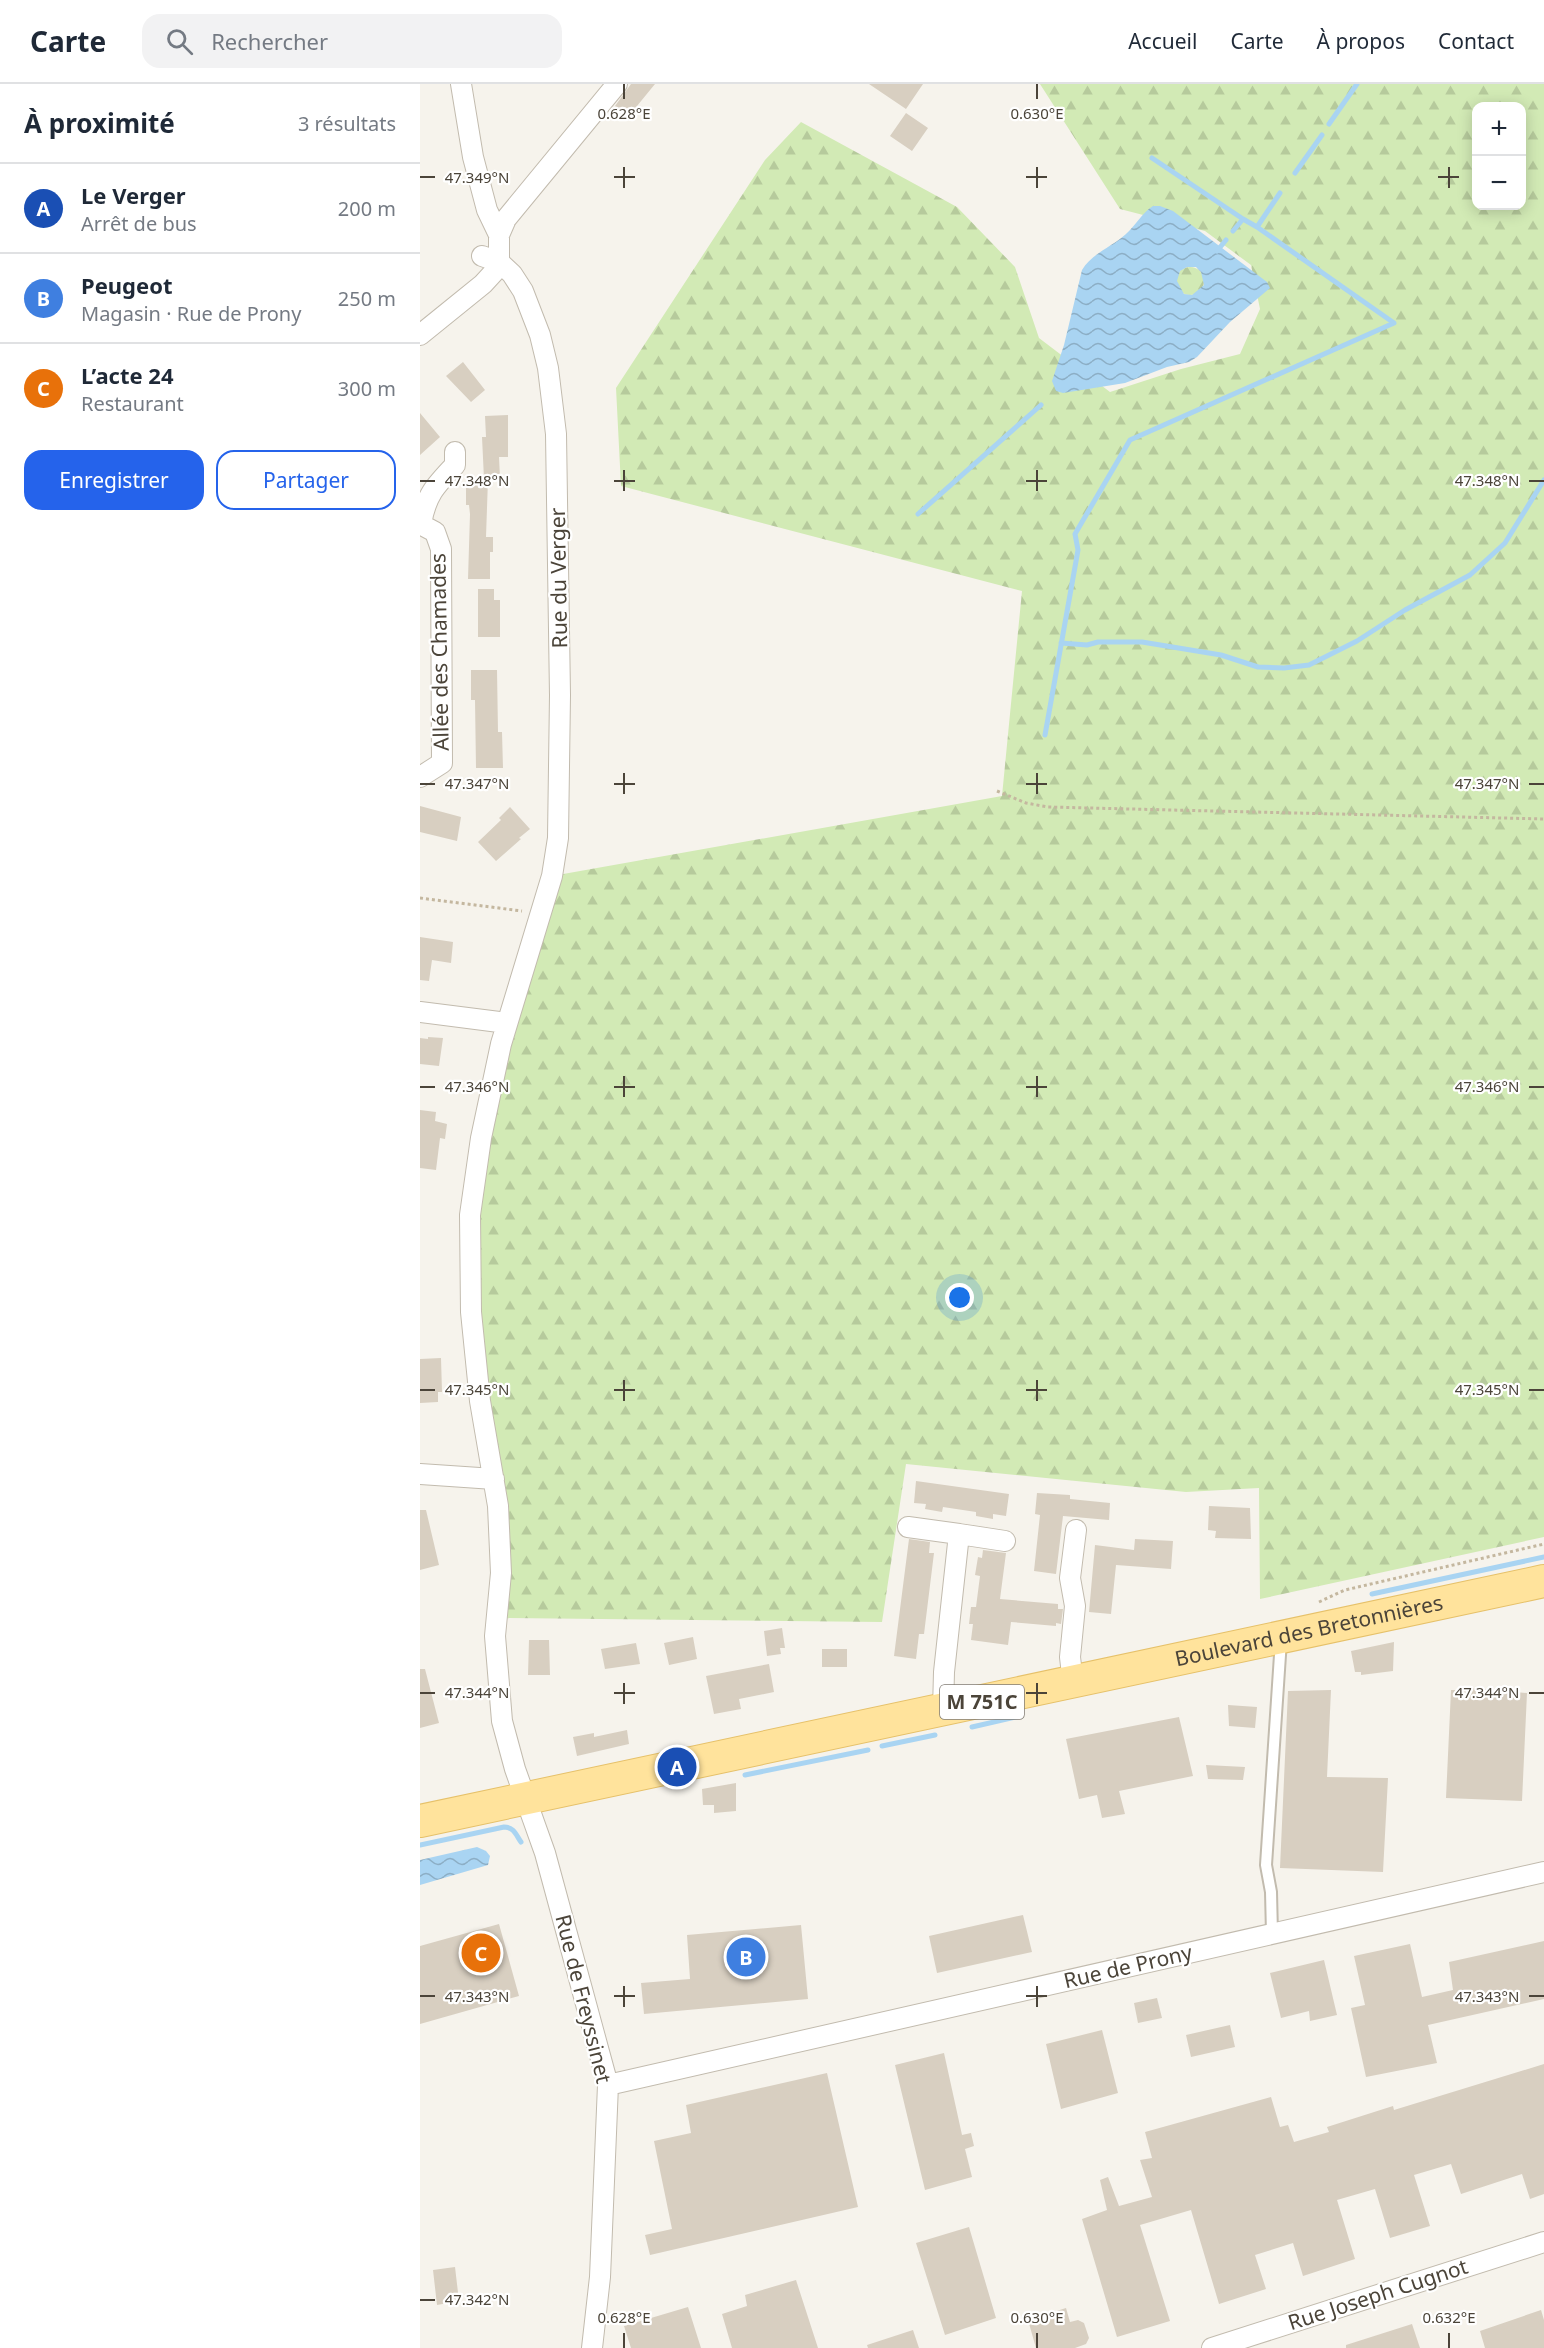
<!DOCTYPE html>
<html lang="fr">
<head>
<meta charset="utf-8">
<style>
  body { margin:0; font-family:"Noto Sans",sans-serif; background:#f2f2f3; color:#1f2937 }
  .controls { position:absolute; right:18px; top:18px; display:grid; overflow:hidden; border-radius:12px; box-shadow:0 3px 15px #0003 }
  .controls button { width:54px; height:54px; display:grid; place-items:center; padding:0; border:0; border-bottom:2px solid #e0e1e3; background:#fff; color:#1f2937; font:30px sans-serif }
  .you { position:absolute; left:540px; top:1214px; width:21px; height:21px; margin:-15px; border:4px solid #fff; border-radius:50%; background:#1a73e8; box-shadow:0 0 0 9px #1a73e833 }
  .badge { display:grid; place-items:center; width:39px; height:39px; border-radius:50%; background:#2563eb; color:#fff; font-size:20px; font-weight:700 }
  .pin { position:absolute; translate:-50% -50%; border:3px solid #fff; box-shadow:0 2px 6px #0006 }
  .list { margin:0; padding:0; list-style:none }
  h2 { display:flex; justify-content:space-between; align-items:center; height:78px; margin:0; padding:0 24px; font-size:26px }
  h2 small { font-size:20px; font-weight:400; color:#747a83 }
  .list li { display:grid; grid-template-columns:39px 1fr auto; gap:18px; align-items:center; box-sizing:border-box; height:90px; padding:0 24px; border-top:2px solid #e0e1e3 }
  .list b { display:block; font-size:22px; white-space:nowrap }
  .list p { margin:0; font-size:20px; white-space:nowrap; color:#747a83 }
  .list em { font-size:20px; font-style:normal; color:#747a83 }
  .actions { display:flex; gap:12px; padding:18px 24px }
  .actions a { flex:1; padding:14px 0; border:2px solid #2563eb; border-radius:18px; text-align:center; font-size:21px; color:#2563eb }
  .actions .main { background:#2563eb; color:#fff }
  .icon { flex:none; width:33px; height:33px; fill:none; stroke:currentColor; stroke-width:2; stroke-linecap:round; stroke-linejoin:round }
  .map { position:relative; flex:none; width:1124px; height:2264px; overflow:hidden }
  header { display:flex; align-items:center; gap:36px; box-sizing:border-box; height:84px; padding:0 30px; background:#fff; border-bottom:2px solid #e0e1e3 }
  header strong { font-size:28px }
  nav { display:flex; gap:33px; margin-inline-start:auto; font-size:21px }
  .search { width:420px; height:54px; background:#f2f2f3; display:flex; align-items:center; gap:15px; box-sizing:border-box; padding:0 21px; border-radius:18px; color:#747a83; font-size:22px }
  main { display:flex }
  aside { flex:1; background:#fff }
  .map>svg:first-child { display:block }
  .forest { fill:url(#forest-firs); fill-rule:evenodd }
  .water { fill:url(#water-waves); fill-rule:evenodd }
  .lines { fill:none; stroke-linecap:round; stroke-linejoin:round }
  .stream { stroke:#a9d4f2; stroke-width:5 }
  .building { fill:#d8cfc1 }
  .lane-casing { stroke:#c2bbae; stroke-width:14 }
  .street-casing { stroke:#c2bbae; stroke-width:22 }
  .primary-casing { stroke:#e6c16a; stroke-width:34 }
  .path { stroke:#c4b79f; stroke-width:3; stroke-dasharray:3 3; stroke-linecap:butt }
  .lane { stroke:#fff; stroke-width:10 }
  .street { stroke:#fff; stroke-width:20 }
  .primary { stroke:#ffe39c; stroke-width:32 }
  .ticks { fill:none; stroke:#4b4439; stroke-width:2 }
  .labels { text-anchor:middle; stroke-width:4.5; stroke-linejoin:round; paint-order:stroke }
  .shield { fill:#fff; stroke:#817c74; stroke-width:1.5 }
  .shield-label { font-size:20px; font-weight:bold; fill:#4b4439 }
  .street-label { font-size:21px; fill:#4b4439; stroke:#fff }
  .ticks-label { font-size:15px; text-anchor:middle; fill:#4b4439; stroke:#fff; stroke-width:4.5; stroke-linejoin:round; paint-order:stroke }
</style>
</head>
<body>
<header>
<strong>Carte</strong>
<div class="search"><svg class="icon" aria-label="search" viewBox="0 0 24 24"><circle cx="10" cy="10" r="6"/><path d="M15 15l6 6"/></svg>Rechercher</div>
<nav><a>Accueil</a><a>Carte</a><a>À propos</a><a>Contact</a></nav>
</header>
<main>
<aside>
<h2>À proximité<small>3 résultats</small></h2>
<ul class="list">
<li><span class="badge" style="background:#1a4fb4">A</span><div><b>Le Verger</b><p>Arrêt de bus</p></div><em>200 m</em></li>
<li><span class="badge" style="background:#3f7fe0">B</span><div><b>Peugeot</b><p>Magasin · Rue de Prony</p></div><em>250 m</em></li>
<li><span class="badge" style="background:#e8710a">C</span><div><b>L’acte 24</b><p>Restaurant</p></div><em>300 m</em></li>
</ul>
<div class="actions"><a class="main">Enregistrer</a><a>Partager</a></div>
</aside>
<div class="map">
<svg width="1124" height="2264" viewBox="0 0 1124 2264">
  <defs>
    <pattern id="forest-firs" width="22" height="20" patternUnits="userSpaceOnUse" patternTransform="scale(1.5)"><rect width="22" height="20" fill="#d2eab5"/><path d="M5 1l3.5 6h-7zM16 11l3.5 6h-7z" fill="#b6ca9c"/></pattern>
    <pattern id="water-waves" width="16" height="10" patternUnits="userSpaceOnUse" patternTransform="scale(1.5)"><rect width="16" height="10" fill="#a9d4f2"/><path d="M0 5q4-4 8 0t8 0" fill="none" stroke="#8caec5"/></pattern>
  </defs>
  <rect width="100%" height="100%" fill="#f6f3ec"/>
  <path class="forest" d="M620,0H1124V1453L840,1515L839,1404L766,1408L486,1380L462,1538L76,1534L81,1489L51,1228L61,1054L132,792L582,712L602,507L201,402L196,304L345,76L381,38L537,123L595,183L619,254L690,308L761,285L820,270L840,225L831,181L785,147L700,125ZM1056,22H1102V122H1056Z
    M756 197a14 14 0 1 1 28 0a14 14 0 1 1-28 0Z"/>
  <path class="water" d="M733,122H740L753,127L847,198L850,204L810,238L777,273L769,278L747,283L705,299L643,309L636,307L632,297L644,261L662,186C672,169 692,163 706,150C716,141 722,129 733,122ZM767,183H776L781,188L784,201L772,211L764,210L757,197L760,187Z
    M57,1763L66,1767L70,1772L68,1781L0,1801V1776Z"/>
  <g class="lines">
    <path class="stream" d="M909,40L937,0
      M732,74L823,135
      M875,89L902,51
      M813,147L823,135L837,143L860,109
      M797,167L806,156
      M498,430L621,321
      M641,559L667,561L678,558H722L801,571L838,583L864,584L889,581L937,557L985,526L1050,491L1085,459L1124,396
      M625,651L658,466L655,450L710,356L974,239L837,143
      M952,1510L1124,1473
      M552,1643L600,1632
      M462,1662L515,1651
      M325,1691L448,1666
      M0,1761L84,1743C94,1743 96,1751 101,1758"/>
  </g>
  <path class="building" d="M211,0H235L208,33L195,22Z
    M449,0H503L486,25Z
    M486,29L508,44L492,67L470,52Z
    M43,278L65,306L51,318L26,292Z
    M0,329L20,353L0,371Z
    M88,331V373H79L80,394L68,395L66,453H73V468H70V495H48L50,430L49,421H46V395H64L62,353H66L65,332Z
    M58,505H74V516H80V553H58Z
    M51,586H77L78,648H82L83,684H56L55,616H51Z
    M0,722L41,733L37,757L0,748Z
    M90,723L110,745L99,754L101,755L76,777L58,758L81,736L79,734Z
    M0,853L33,858L31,879L12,876L9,897L0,896Z
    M8,953L23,954L19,982L0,980V954L8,955Z
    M0,1026L16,1028L15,1037L27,1040L25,1055L20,1054L16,1086L0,1084Z
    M21,1274L22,1308H18V1318L0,1319V1275Z
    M496,1397L589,1410L586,1432L573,1430V1435L556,1432V1428L523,1423L522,1428L505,1425L506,1420L494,1419Z
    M617,1409L650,1411V1415L690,1419L689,1436L643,1432L636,1490L614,1487L620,1431L615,1430Z
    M789,1422L830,1424L831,1455L795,1454L796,1447L788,1446Z
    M0,1426H6L19,1481L0,1486Z
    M489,1455L510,1458L509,1469H514L504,1550H499L496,1575L474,1572Z
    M715,1455L753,1457L751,1485L696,1481L691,1530L669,1528L675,1461L714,1466Z
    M563,1466L586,1469L580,1515L638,1520V1525H643L641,1540L636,1539V1542L591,1538L588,1561L551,1556L553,1540H549L551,1523H556L560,1492L555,1491L558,1473L562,1474Z
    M362,1544L365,1564H360L361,1570L347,1572L344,1547Z
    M273,1553L277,1575L249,1581L244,1559Z
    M109,1556H129L130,1591H108Z
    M974,1558L973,1587L941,1591V1588H935L931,1567Z
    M216,1559L220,1580L185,1585L181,1565Z
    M402,1565H427V1583H402Z
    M349,1580L354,1608L319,1615L321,1625L294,1630L286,1592Z
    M0,1585H5L19,1639L0,1644Z
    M1052,1604L1107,1609L1102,1717L1026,1714L1031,1606H1052Z
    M911,1606L907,1693L968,1694L963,1788L860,1784L868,1607Z
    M808,1621L837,1623L835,1644L809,1642Z
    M759,1633L773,1692L699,1707L705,1730L682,1734L677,1711L659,1715L646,1655Z
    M207,1646L209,1660L157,1672L153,1653L174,1649V1653Z
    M786,1681L825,1683L823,1696L788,1695Z
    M316,1699V1727L294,1729V1721H283L282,1705Z
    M603,1831L612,1868L517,1889L509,1852Z
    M79,1840L99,1912L0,1940V1862Z
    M381,1841L388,1915L224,1930L221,1899L270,1895L267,1851Z
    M1124,1857V1915L1008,1941L1017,1979L946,1993L931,1924L945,1921L934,1872L990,1860L1002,1913L1033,1906L1029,1878Z
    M904,1876L917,1931L890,1937L889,1927L861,1934L850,1889Z
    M737,1914L742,1934L718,1939L714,1919Z
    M810,1941L815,1963L771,1973L766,1951Z
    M682,1946L698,2009L641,2025L626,1960Z
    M524,1969L542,2051L551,2049L554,2062L545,2065L552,2093L505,2106L475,1981Z
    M1124,1980V2110L1110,2115L1102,2090L1041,2110L1031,2080L994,2091L1010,2142L970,2154L955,2105L917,2116L935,2175L883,2192L873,2159L835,2171L846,2205L799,2220L771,2126L720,2141L750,2237L697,2253L662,2135L687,2126L680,2096L688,2093L699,2122L732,2113L720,2076L732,2074L725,2048L851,2013L860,2043L868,2041L874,2058L909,2048L907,2043L973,2022L974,2026Z
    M407,1989L438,2123L230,2171L225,2151L252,2145L234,2057L271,2049L266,2021Z
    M549,2143L576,2234L525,2251L496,2159Z
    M35,2183L39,2217L17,2221L13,2186Z
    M376,2196L398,2264H312L302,2230L327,2222L325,2211Z
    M268,2223L281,2264H211L204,2242Z
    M646,2224L650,2238L658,2236L664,2239L669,2254L666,2260L655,2264H616L608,2236Z
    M1121,2226L1124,2236V2264H1065L1060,2247Z
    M992,2240L1000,2264H926V2261Z
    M493,2246L499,2264H448L447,2261Z"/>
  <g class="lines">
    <g class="lane-casing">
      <path id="lane" d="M852,1850L851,1808L846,1781L861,1556"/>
    </g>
    <g class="street-casing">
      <path id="street" d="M79,151L86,135L197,0
        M62,172L79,178L92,190L103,207L120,251L128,284L136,350L140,611L138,754L132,792L81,960L61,1054L50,1131L51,1228L60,1317L78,1422L81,1489L75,1552L82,1637L95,1685L125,1769L188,2001L180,2193L172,2264
        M0,251L63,200L74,188L79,178V151L67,126L53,73L41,0
        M0,440L15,448L21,465L22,679L0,693
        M1,440C6,411 15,402 35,381V368
        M0,928L87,939
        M0,1390L74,1395
        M488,1443L539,1450L524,1588L523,1626
        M539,1450L585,1457
        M653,1599L650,1573L655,1522L650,1494L656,1446
        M188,2001L1124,1788
        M792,2264L1124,2158"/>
    </g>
    <g class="primary-casing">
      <g id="primary">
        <path id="s1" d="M0,1737L1124,1497"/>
      </g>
    </g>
    <path class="path" d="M577,707L606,719L628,723L1124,735
      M0,814L102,827
      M899,1518L925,1506L1124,1460"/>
    <use href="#lane" class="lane"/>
    <use href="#street" class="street"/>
    <use href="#primary" class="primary"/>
  </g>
  <path class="ticks" d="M204,0V15M617,0V15M204,83V104M617,83V104M1029,83V104M0,93H15M194,93H215M606,93H627M1018,93H1039M204,386V407M617,386V407M0,397H15M194,397H215M606,397H627M1109,397H1124M204,689V710M617,689V710M0,700H15M194,700H215M606,700H627M1109,700H1124M204,992V1013M617,992V1013M0,1003H15M194,1003H215M606,1003H627M1109,1003H1124M204,1296V1317M617,1296V1317M0,1306H15M194,1306H215M606,1306H627M1109,1306H1124M204,1599V1620M617,1599V1620M0,1609H15M194,1609H215M606,1609H627M1109,1609H1124M204,1902V1923M617,1902V1923M0,1912H15M194,1912H215M606,1912H627M1109,1912H1124M0,2216H15M204,2249V2264M617,2249V2264M1029,2249V2264"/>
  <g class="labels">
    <rect class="shield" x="520" y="1601" width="84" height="34" rx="4.5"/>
    <g class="shield-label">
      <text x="562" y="1625">M 751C</text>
    </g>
    <g class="street-label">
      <text transform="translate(139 494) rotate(-91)" y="7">Rue du Verger</text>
      <text transform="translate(20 568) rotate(-91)" y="7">Allée des Chamades</text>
      <text dy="7" stroke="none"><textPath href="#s1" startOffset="909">Boulevard des Bretonnières</textPath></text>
      <text transform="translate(708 1883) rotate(-13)" y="7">Rue de Prony</text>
      <text transform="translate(163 1915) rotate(76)" y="7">Rue de Freyssinet</text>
      <text transform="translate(958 2211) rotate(-18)" y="7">Rue Joseph Cugnot</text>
    </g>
  </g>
  <g class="ticks-label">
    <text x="204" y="35">0.628°E</text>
    <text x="617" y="35">0.630°E</text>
    <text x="57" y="99">47.349°N</text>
    <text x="57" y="402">47.348°N</text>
    <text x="1067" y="402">47.348°N</text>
    <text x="57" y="705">47.347°N</text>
    <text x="1067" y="705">47.347°N</text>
    <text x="57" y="1008">47.346°N</text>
    <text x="1067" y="1008">47.346°N</text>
    <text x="57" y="1311">47.345°N</text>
    <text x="1067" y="1311">47.345°N</text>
    <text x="57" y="1614">47.344°N</text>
    <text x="1067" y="1614">47.344°N</text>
    <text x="57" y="1918">47.343°N</text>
    <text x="1067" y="1918">47.343°N</text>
    <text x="57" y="2221">47.342°N</text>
    <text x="204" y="2239">0.628°E</text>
    <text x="617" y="2239">0.630°E</text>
    <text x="1029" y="2239">0.632°E</text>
  </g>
</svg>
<div class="controls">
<button>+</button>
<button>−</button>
</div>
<div class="you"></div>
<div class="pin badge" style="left:257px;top:1683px;background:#1a4fb4">A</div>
<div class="pin badge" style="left:326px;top:1873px;background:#3f7fe0">B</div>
<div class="pin badge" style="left:61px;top:1869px;background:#e8710a">C</div>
</div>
</main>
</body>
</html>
